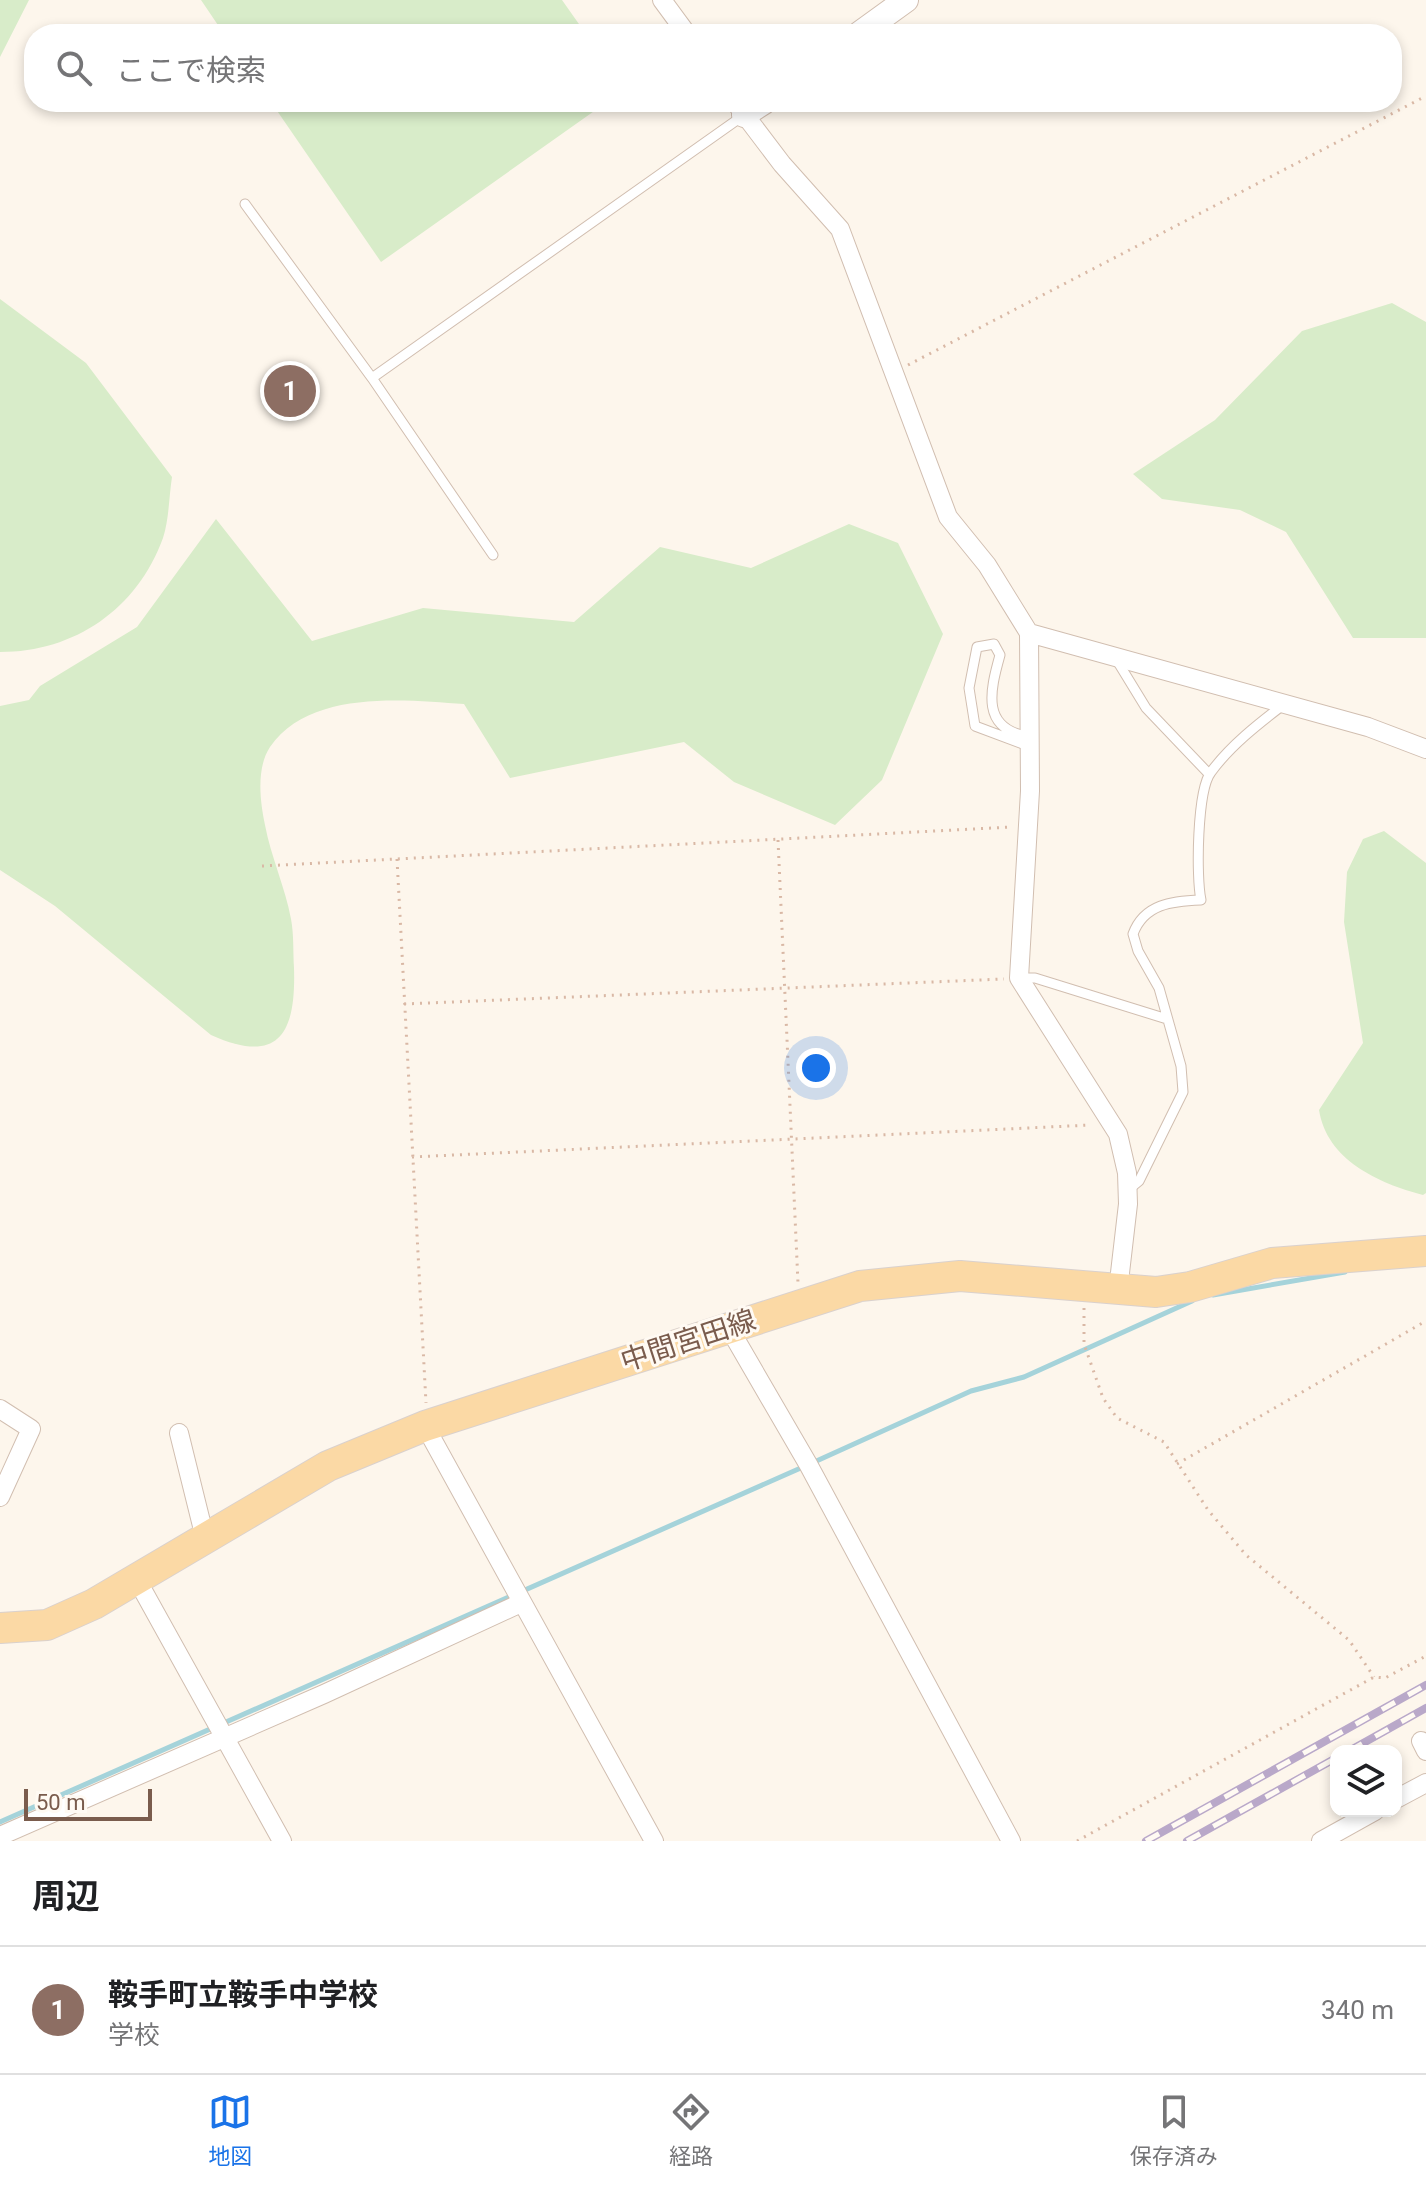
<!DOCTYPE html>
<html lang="ja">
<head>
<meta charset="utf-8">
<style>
  body { margin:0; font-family:Roboto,"Noto Sans JP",sans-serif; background:#f6f6f6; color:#202124 }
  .controls { position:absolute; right:24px; bottom:24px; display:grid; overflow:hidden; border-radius:16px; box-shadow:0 4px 12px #0003 }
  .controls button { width:72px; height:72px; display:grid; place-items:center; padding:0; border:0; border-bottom:2px solid #e0e0e0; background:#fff; color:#202124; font:40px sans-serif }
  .scale { position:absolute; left:24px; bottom:20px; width:128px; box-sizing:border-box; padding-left:8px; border:4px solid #7a5c4d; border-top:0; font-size:22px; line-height:28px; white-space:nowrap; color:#7a5c4d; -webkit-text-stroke:6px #fffaf3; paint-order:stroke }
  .you { position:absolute; left:816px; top:1068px; width:28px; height:28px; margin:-20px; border:6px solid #fff; border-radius:50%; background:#1a73e8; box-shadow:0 0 0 12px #1a73e833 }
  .badge { display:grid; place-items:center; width:52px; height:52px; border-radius:50%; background:#1a73e8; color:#fff; font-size:26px; font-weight:700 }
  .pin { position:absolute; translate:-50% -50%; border:4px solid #fff; box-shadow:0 2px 8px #0006 }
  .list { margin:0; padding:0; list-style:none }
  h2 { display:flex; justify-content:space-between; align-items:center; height:104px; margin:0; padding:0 32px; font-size:34px }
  h2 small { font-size:26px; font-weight:400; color:#757577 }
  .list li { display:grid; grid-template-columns:52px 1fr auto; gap:24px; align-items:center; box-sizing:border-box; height:128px; padding:0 32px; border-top:2px solid #e0e0e0 }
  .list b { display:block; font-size:30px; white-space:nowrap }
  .list p { margin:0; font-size:26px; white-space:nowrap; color:#757577 }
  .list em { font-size:26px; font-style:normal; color:#757577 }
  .icon { flex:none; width:44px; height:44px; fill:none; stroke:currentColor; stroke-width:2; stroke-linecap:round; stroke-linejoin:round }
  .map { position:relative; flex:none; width:1426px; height:1841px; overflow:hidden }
  .search { position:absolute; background:#fff; box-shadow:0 4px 12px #0003; left:24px; right:24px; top:24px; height:88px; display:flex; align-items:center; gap:20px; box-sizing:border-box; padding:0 28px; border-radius:32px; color:#757577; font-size:30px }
  .sheet { height:232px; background:#fff }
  nav { display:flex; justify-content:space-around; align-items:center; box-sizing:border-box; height:112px; border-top:2px solid #e0e0e0; background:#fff; font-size:22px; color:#757577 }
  nav a { display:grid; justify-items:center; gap:4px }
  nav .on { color:#1a73e8 }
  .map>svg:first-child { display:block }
  .green { fill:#d8ecc9 }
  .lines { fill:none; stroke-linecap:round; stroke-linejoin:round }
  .stream { stroke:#a5d3da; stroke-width:5 }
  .service-casing { stroke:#d1beb0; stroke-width:11 }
  .minor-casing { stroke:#d1beb0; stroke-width:20 }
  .tertiary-casing { stroke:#d1beb0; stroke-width:26 }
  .primary-casing { stroke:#dad1cd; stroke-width:32 }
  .path { stroke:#d9b8a5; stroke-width:3; stroke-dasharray:2 6; stroke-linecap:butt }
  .service { stroke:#fff; stroke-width:9 }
  .minor { stroke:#fff; stroke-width:18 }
  .tertiary { stroke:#fff; stroke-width:24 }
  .primary { stroke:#fbd9a5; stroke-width:30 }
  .rail-casing { stroke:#b9a8c9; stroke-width:8 }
  .rail { stroke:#fffaf3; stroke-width:5; stroke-dasharray:15; stroke-linecap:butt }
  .labels { text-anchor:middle; stroke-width:6; stroke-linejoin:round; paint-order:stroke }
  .street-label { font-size:28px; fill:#7a5c4d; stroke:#fffaf3 }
</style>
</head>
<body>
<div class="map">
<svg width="1426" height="1841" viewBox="0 0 1426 1841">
  <rect width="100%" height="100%" fill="#fdf6ec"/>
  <path class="green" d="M0,0H29L0,57Z
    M201,0H562L586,34H224Z
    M271,102H607L381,262Z
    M0,299L86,363L172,477C169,496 169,520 163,538C137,609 75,652 0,652Z
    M1392,303L1426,322V638H1353L1286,532L1240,510L1162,499L1133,474L1215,420L1302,331Z
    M216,519L312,641L423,608L574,622L660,547L751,568L849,524L898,543L943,634L882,780L835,825L734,782L684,742L510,778L464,704C405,700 310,689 270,747C256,768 260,802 265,825C271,857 285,887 291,919C294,935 293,952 294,968C296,1032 280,1066 211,1035L55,906L0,870V706L29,700L40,686L137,627Z
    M1384,831L1426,863V1193L1423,1195C1378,1183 1327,1160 1319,1110L1363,1043L1344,922L1347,872L1363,839Z"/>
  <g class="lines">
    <path class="stream" d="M1213,1295L1345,1272
      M812,1463L971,1391L1024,1377L1192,1301
      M0,1822L803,1467"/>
    <g class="service-casing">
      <path id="service" d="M245,204L372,378L493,555
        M372,378L744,115
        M1116,659L1146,708L1209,774
        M1031,737C980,730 990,691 1000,655L994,644L977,647L969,688L975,726L1031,747
        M1021,978H1035L1167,1019
        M1128,1190L1139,1181L1183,1092L1181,1066L1159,988L1138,951L1133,934C1144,904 1172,901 1201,900C1196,877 1197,790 1211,772C1230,746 1258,724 1283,705"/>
    </g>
    <g class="minor-casing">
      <path id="minor" d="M662,0L687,34
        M735,102L782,164L840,229L948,517L987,565L1029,633L1030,791L1019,978L1118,1134L1127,1173L1128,1204L1118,1290
        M1029,633L1368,727L1426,749
        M729,1328L808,1464L1011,1841
        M0,1409L31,1429L0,1497
        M425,1426L654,1841
        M179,1433L205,1538
        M136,1578L282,1841
        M1421,1741L1426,1751
        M1396,1799L1426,1783
        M0,1836L324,1694L521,1603
        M1321,1841L1375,1811"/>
    </g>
    <g class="tertiary-casing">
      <path id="tertiary" d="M859,34L906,0
        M744,115L764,102"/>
    </g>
    <g class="primary-casing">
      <path id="primary" d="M0,1628L47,1625L94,1604L328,1466L425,1426L860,1286L960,1276L1156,1292L1190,1287L1272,1263L1426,1251"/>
    </g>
    <path class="path" d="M908,365L1426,96
      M778,840L798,1283
      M397,859L426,1403
      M262,866L1012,827
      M404,1004L1004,979
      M412,1157L1091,1125
      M1084,1308V1344L1103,1398L1117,1418L1164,1442L1208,1510L1246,1555L1349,1640L1374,1677
      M1177,1464L1426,1321
      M1077,1841L1374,1677L1385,1678L1426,1656"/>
    <use href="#service" class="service"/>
    <use href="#minor" class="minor"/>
    <use href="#tertiary" class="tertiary"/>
    <use href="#primary" class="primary"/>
    <g class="rail-casing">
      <path id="rail" d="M1349,1751L1426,1708
        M1146,1841L1426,1685
        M1187,1841L1336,1758"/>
    </g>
    <use href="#rail" class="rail"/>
  </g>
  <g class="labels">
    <g class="street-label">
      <text transform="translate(688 1340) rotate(-18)" y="10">中間宮田線</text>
    </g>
  </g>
</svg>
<div class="controls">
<button><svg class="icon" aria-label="layers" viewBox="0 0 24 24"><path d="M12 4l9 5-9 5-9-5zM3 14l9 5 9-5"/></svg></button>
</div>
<div class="scale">50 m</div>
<div class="you"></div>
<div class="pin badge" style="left:290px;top:391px;background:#8d6e63">1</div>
<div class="search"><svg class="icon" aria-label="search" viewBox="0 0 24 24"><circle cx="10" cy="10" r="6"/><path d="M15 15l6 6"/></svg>ここで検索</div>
</div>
<section class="sheet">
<h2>周辺<small></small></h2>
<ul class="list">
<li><span class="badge" style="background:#8d6e63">1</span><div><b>鞍手町立鞍手中学校</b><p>学校</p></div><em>340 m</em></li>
</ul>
</section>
<nav>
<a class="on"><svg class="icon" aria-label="map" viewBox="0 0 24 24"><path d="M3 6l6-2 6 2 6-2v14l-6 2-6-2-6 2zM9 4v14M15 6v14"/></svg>地図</a>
<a><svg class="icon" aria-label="directions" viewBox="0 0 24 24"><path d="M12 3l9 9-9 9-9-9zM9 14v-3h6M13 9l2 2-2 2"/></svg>経路</a>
<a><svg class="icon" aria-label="saved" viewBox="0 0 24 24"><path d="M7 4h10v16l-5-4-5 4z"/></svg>保存済み</a>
</nav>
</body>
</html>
